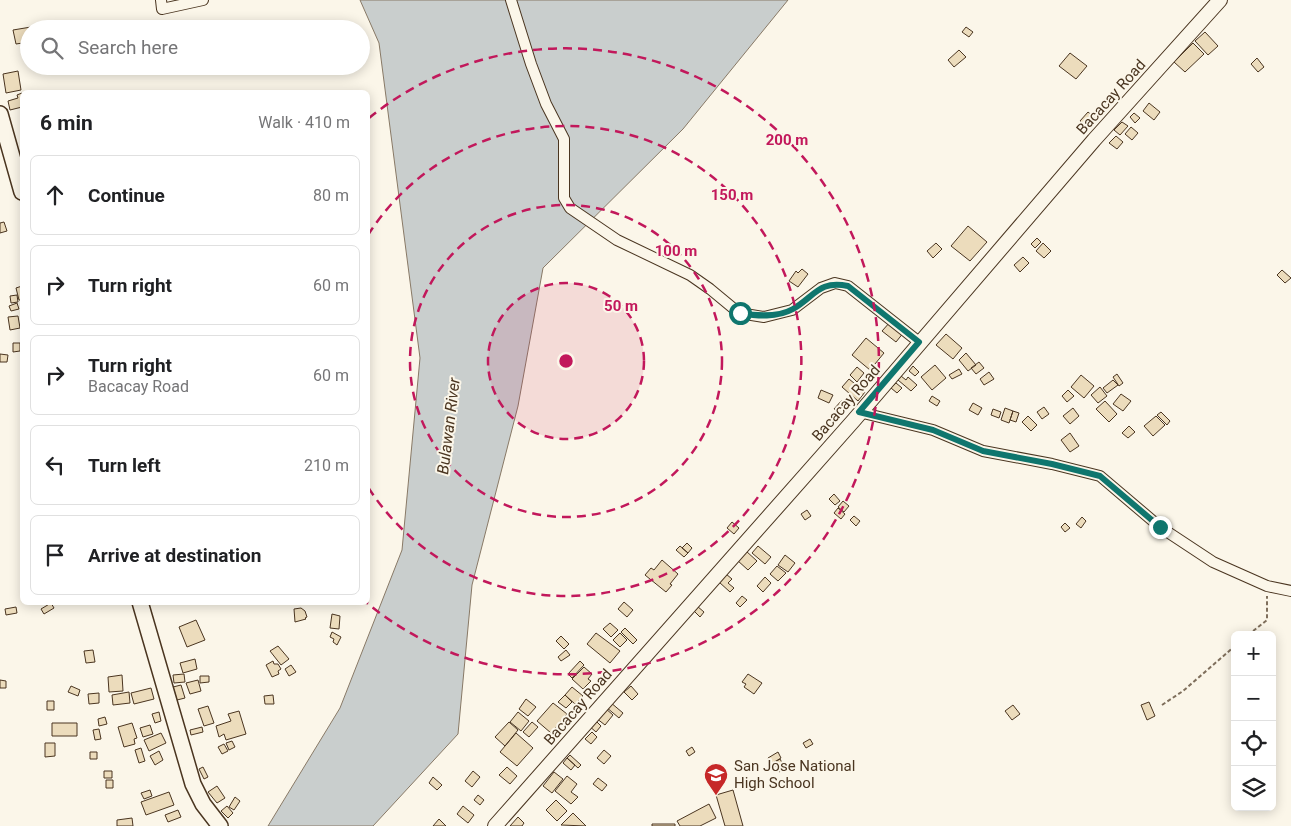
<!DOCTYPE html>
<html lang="en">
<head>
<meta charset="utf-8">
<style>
  body { margin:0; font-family:Roboto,sans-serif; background:#f6f6f6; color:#202124 }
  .controls { position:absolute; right:15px; bottom:15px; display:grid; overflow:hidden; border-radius:8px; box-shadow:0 2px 12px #0003 }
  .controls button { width:45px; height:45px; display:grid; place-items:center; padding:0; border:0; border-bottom:1px solid #e0e0e0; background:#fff; color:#202124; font:25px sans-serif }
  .stop { position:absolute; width:15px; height:15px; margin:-11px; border:4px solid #0f766e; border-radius:50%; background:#fff }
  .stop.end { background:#0f766e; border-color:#fff; box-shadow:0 1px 5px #0008 }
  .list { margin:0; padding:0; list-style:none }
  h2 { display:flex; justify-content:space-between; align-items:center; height:65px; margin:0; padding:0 20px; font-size:21px }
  h2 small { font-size:16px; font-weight:400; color:#757577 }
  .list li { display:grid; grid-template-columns:32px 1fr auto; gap:15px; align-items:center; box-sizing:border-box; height:80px; margin:0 10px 10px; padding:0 10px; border:1px solid #e0e0e0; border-radius:8px }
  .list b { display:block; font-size:19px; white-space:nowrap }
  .list p { margin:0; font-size:16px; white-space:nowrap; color:#757577 }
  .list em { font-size:16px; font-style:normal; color:#757577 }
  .icon { flex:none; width:28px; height:28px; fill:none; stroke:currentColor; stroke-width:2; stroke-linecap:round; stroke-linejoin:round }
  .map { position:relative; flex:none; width:1291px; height:826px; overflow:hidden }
  .search { position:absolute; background:#fff; box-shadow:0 2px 12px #0003; left:20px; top:20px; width:350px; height:55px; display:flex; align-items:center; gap:12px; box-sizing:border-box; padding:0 18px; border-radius:28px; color:#757577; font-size:19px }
  .panel { position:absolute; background:#fff; box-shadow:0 2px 12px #0003; left:20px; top:90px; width:350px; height:515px; border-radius:8px }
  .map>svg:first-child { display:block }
  .water { fill:#c9cecd; stroke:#887966 }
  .building { fill:#ecdcbc; stroke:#4a3520 }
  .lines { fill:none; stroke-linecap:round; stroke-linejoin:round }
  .minor-casing { stroke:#4a3520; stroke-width:12 }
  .secondary-casing { stroke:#4a3520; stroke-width:16 }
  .primary-casing { stroke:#4a3520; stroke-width:18 }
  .path { stroke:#7f6f5c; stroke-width:2; stroke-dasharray:4 2.5; stroke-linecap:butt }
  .minor { stroke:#fbf6e9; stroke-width:10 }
  .secondary { stroke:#fbf6e9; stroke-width:14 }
  .primary { stroke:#fbf6e9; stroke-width:15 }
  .route { stroke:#0f766e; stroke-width:6 }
  .ring { fill:none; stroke:#c2185b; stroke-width:2.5; stroke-dasharray:9 6 }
  .labels { text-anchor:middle; stroke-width:4; stroke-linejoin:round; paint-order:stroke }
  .street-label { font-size:15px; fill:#4a3520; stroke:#fbf6e9 }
  .poi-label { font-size:15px; fill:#4a3520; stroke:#fbf6e9; text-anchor:start }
  .water-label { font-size:16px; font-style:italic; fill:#4a3520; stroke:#fbf6e9 }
  .centre { fill:#c2185b; stroke:#fbf6e9; stroke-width:2.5 }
  .ring-label { font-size:15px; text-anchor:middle; font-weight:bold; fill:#c2185b; stroke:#fbf6e9; stroke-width:4; stroke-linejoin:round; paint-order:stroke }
</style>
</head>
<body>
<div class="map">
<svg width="1291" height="826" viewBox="0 0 1291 826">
  <rect width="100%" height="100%" fill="#fbf6e9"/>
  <path class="water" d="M360,0H788L683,129L543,268L518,406L472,585L458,734L373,826H268L340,708L402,550L420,358L379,43Z"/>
  <path class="building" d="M31,27L32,29H29V42L16,44L13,30Z
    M966,27L973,32L969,37L962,32Z
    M1205,32L1218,46L1208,55L1195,41Z
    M1193,43L1204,54L1185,72L1174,62Z
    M959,50L966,57L954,67L948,60Z
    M1070,53L1087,66L1076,79L1059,66Z
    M1257,58L1264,67L1258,72L1251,64Z
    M18,71L21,90L6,93L3,74Z
    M22,93V107L10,110L8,101L18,98L17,95Z
    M1149,103L1160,112L1154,120L1143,111Z
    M1088,112L1095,118L1087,128L1080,121Z
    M1134,113L1140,118L1135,123L1130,117Z
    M1122,122L1128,126L1120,135L1114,130Z
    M1131,127L1138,133L1132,140L1125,134Z
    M1116,136L1123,142L1117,149L1109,143Z
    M4,222L7,231L0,233V223Z
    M968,226L987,242L970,261L951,246Z
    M1037,238L1041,242L1035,248L1031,244Z
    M936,243L942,249L933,258L927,251Z
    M1043,243L1051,251L1044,258L1036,251Z
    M1023,257L1029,263L1020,272L1014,265Z
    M802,269L808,274L798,287L789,281L796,271L798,273Z
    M1282,270L1291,278L1285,283L1277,275Z
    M22,286V300H19L16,288Z
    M17,295L18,302L11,303L10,296Z
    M17,303L19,309L11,311L9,306Z
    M18,316L20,328L10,330L8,317Z
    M891,321L904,332L896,342L882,331Z
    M946,334L962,348L953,359L936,345Z
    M866,338L884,353L870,370L852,355Z
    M13,343H20V351L13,352Z
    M966,353L976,365L968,371L959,360Z
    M0,354L8,355L7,362H0Z
    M979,362L984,368L976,374L971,368Z
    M935,365L946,378L932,390L921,377Z
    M913,366L919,372L915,376L909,371Z
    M857,367L864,373L857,382L850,375Z
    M959,369L962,374L952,379L949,375Z
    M989,372L994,379L984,385L980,379Z
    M1117,374L1123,383L1119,386L1113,377Z
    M1081,375L1094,386L1084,398L1071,387Z
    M901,376L906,380L908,377L917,385L911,391L898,380Z
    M849,379L865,392L858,401L842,387Z
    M1113,380L1118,385L1107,393L1103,388Z
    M896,383L902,388L897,393L891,388Z
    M1100,387L1107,396L1098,403L1091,395Z
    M821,390L833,395L829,403L818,398Z
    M1068,390L1074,396L1067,402L1062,396Z
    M1121,394L1131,401L1123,411L1113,404Z
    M932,396L940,401L937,406L929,401Z
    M842,400L849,407L841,415L834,409Z
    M1105,401L1117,414L1109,422L1096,409Z
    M973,403L982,408L978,415L969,410Z
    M1044,407L1049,414L1042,419L1037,412Z
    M1005,408L1013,411L1009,423L1001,420Z
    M1073,408L1079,416L1070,424L1063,416Z
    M993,409L1001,412L999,418L991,415Z
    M1013,411L1019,413L1016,422L1010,420Z
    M1161,412L1170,421L1167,425L1157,415Z
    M1028,416L1037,425L1031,431L1022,422Z
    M1156,416L1165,425L1153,436L1144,426Z
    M1129,426L1135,432L1128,438L1122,433Z
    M1070,433L1079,446L1070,452L1061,440Z
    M834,494L840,501L835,505L829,499Z
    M843,501L849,506L844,512L838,507Z
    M838,508L845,514L841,519L834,513Z
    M807,510L811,516L805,520L801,514Z
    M854,516L860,521L856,526L850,520Z
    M1082,517L1086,521L1081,528L1076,524Z
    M732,522L739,528L734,534L727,528Z
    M1065,523L1070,528L1065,532L1061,527Z
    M687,543L692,548L688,553L682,548Z
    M680,546L688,553L684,557L676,550Z
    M758,546L771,557L765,564L752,553Z
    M746,551L757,561L748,570L737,560Z
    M785,555L795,563L788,572L778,565Z
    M662,560L678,574L670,584L672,585L666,592L645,575L651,568L654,570Z
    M777,566L786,573L778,581L770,574Z
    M726,574L732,579L728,583L734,588L730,592L719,582Z
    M765,577L771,583L763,592L757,586Z
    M742,596L747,600L740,607L736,603Z
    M624,602L633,610L627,617L618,609Z
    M51,603L54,608L44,614L41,609Z
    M697,606L704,612L700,617L693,610Z
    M16,607L17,613L6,615L5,609Z
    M301,608L305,611L307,617L305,618L306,619L295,622L294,609Z
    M332,614L340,616L339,629L330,628Z
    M196,620L205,640L187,647L179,627Z
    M610,623L618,630L611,637L603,629Z
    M625,628L637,640L633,644L621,632Z
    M332,632L341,637L337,645L333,642L334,639L330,637Z
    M596,633L620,651L610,663L587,644Z
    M620,633L627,640L620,647L613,640Z
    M561,636L569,644L564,649L556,641Z
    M278,646L289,659L281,665L270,651Z
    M93,650L95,662L86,663L84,651Z
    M566,650L570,655L561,661L558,657Z
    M195,659L197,669L183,673L180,663Z
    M273,661L274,664H278L281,669L278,671L279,674L272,677L266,665Z
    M580,661L584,665L572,678L568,674Z
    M291,665L296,672L289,676L285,669Z
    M584,667L592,674L588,679L591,681L583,689L572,679Z
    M184,674L185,682L174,683L173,675Z
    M748,674L762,683L754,694L744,687L746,684L742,682Z
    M122,675L123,691L109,692L108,677Z
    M200,676H209V682L200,683Z
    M0,680L6,681V688H0Z
    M198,680L201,691L190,694L186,683Z
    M181,685L185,698L177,700L173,687Z
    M71,686L80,690L78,696L68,692Z
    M631,686L638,694L632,700L624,692Z
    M572,687L583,696L575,704L565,695Z
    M151,688L154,699L134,704L131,693Z
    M129,692L130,703L113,705L112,695Z
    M99,693V703L89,704L88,694Z
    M273,695L274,704H265L264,696Z
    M565,695L572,702L566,708L558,702Z
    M526,699L536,707L528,716L519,709Z
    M47,701H54V710H47Z
    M610,702L623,713L619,718L606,707Z
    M1149,702L1155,716L1147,720L1141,705Z
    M553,703L567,714L551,733L537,721Z
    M1013,705L1020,714L1012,720L1005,711Z
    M208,706L214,723L204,726L198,709Z
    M605,708L613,715L605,725L596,718Z
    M239,711L246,734L226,740L224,734L219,737L216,726L231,721L228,714Z
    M159,712L161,721L155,723L152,714Z
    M518,712L529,721L521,731L510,722Z
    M105,717L107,724L99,726L98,719Z
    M594,719L601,726L596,732L588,725Z
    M509,722L518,730L505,746L495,737Z
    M532,722L538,727L529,737L523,732Z
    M52,723H77V736H52Z
    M132,723L137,738L134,739L135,744L124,747L118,727Z
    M150,725L153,734L143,737L140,728Z
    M202,727L203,732L191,735L190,730Z
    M99,729L101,739L95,740L93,730Z
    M592,732L597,737L591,744L585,739Z
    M161,733L166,743L149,751L144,740Z
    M516,733L533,748L517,766L500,752Z
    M810,739L813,744L806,748L803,743Z
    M232,741L235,747L229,750L226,743Z
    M45,743H55V756L45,757Z
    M224,744L228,751L222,754L218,747Z
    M692,747L695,752L689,756L686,751Z
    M141,748L145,761L139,763L135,750Z
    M604,750L611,756L604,764L597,758Z
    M159,751L163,760L155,765L150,756Z
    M90,752H97V759H90Z
    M778,752L781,758L771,764L768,758Z
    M570,755L581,765L578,768L567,758Z
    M567,758L575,765L571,770L563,763Z
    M780,759L785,768L779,772L774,763Z
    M203,767L208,777L204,779L199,769Z
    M507,767L517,776L510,784L499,775Z
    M104,771H112V778H104Z
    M473,771L480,777L472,787L465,781Z
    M554,772L563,779L552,793L543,786Z
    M567,776L577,784L571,792L578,797L571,804L555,791Z
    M433,777L442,785L437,790L429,783Z
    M598,778L607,785L602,791L593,784Z
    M106,780H113V788H106Z
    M217,786L225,798L217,803L208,792Z
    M150,790L152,796L144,799L141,793Z
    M733,790L743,826H725L716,795Z
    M169,792L174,805L146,815L141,802Z
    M478,795L484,800L480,805L474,800Z
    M235,797L240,801L234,810L229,807Z
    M556,800L567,811L557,821L546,810Z
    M709,804L716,818L700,826H680L677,821Z
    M227,806L233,813L228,818L221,811Z
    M463,806L474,815L468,823L457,814Z
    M178,810L181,817L168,822L165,815Z
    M573,813L586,826L561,825Z
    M518,817L524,823L522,826H510Z
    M132,818L133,826H117V820Z
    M439,819L446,826H433Z
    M652,824H675V826H652Z"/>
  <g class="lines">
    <g class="minor-casing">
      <path id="minor" d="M161,0L162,9L203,0
        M511,0L531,64L546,104L564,139V198L570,208L617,240L690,275L710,289L739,313L764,317L792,310L821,288L835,283L848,286L919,342
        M859,412L933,430L983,451L1052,464L1100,476L1160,527L1213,562L1267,586L1291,591"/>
    </g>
    <g class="secondary-casing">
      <path id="secondary" d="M495,826L854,420L1094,140L1220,0"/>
    </g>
    <g class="primary-casing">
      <path id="primary" d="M0,114L22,192
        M140,602L193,784L203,804L220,826"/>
    </g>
    <path class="path" d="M1248,635L1267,620V596
      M1162,705L1183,691L1235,646"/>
    <use href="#minor" class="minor"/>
    <use href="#secondary" class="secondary"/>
    <use href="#primary" class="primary"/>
  </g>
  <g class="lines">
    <path class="route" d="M740,313C757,316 777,318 793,309C815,296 819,280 848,286L919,342L859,412L933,430L983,451L1052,464L1100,476L1160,527"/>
  </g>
  <circle cx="566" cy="361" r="78" fill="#c2185b" fill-opacity=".12"/>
  <g class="ring">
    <circle cx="566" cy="361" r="78"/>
    <circle cx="566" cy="361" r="156"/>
    <path d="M368 235A235 235 0 1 1 368 487"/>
    <path d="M369 118A313 313 0 1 1 367 603"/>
  </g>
  <defs>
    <g id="school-pin" transform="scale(1.25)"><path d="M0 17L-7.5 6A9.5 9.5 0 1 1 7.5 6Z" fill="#c62828" stroke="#fbf6e9"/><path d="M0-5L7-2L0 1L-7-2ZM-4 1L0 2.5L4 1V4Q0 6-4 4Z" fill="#fff"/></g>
  </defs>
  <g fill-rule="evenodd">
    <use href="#school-pin" x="716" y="775"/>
  </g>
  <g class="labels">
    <g class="street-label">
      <text transform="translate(1111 97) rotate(-48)" y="5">Bacacay Road</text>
      <text transform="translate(846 403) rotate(-49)" y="5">Bacacay Road</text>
      <text transform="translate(578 707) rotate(-49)" y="5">Bacacay Road</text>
    </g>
    <g class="poi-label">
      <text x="734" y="771">San Jose National<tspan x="734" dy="17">High School</tspan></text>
    </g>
    <g class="water-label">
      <text transform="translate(448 426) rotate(-83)" y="6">Bulawan River</text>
    </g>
  </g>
  <circle cx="566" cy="361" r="8" class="centre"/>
  <g class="ring-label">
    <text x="787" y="145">200 m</text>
    <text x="732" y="200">150 m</text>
    <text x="676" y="256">100 m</text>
    <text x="621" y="311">50 m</text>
  </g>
</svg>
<div class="controls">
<button>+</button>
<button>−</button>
<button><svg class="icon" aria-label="locate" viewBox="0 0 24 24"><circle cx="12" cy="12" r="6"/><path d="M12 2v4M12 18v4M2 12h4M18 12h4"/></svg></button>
<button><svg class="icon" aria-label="layers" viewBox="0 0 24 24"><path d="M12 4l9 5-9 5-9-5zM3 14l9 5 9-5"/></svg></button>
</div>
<div class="stop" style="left:740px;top:313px"></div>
<div class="stop end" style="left:1160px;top:527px"></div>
<div class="search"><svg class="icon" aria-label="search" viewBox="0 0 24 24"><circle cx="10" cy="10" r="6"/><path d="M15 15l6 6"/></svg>Search here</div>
<section class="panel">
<h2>6 min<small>Walk · 410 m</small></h2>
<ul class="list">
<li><svg class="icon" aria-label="ahead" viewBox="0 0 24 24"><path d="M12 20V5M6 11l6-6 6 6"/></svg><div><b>Continue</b></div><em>80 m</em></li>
<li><svg class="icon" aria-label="right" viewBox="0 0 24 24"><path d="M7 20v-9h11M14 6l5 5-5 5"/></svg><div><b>Turn right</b></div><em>60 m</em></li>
<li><svg class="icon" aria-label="right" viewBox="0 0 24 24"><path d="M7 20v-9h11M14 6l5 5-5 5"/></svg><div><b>Turn right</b><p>Bacacay Road</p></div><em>60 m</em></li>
<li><svg class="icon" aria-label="left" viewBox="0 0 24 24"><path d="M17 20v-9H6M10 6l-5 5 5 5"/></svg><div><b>Turn left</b></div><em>210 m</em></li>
<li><svg class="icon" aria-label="arrive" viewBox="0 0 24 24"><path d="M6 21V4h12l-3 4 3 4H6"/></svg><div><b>Arrive at destination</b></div></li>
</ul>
</section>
</div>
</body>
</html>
